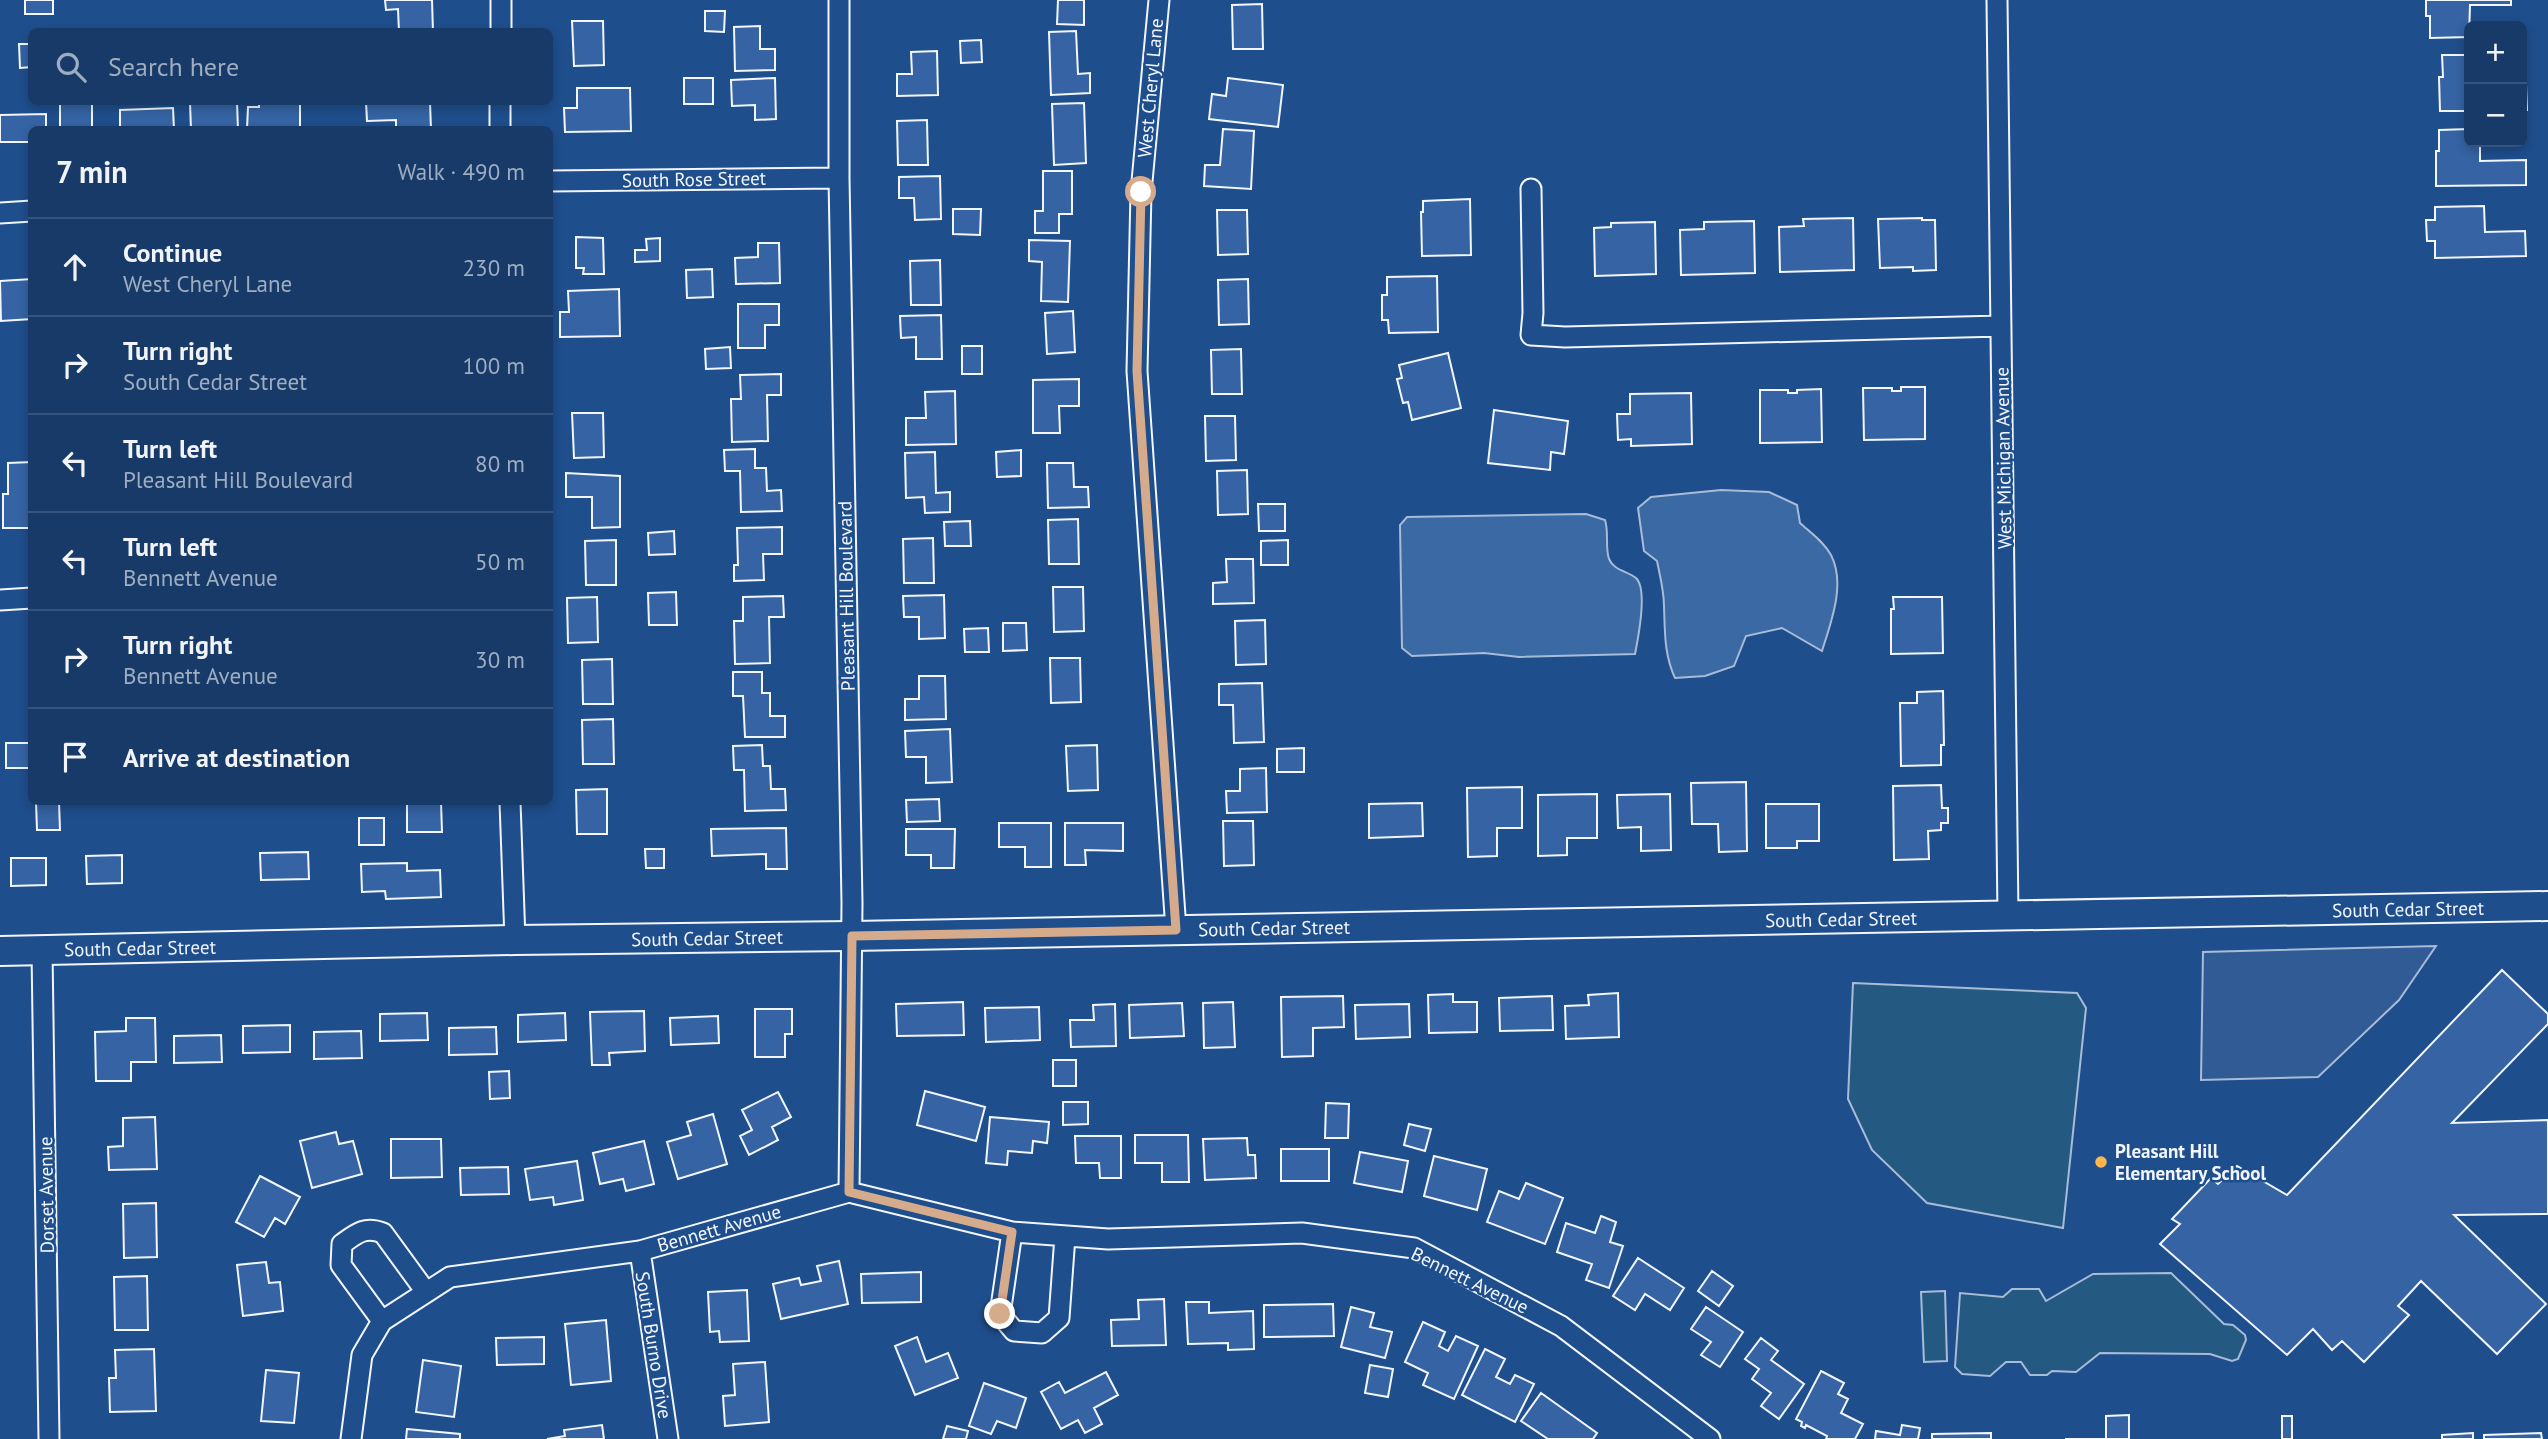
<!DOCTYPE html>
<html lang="en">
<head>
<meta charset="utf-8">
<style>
  body { margin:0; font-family:"PT Sans",sans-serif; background:#20416f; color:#f1f3f6 }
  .controls { position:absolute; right:21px; top:21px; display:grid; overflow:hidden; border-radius:10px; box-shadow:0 4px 10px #0003 }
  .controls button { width:63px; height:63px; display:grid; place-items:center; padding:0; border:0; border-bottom:2px solid #36547d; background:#173a69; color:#f1f3f6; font:35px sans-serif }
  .stop { position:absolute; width:21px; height:21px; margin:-16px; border:5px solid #d6ab8b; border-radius:50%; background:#fff }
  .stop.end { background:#d6ab8b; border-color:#fff; box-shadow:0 2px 7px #0008 }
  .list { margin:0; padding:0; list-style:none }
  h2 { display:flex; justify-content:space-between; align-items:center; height:91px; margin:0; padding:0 28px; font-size:30px }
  h2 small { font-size:23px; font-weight:400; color:#9eadc0 }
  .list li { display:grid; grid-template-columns:46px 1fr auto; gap:21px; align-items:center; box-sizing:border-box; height:98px; padding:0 28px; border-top:2px solid #36547d }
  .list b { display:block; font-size:26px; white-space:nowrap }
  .list p { margin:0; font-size:23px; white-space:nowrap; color:#9eadc0 }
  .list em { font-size:23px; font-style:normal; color:#9eadc0 }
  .icon { flex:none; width:38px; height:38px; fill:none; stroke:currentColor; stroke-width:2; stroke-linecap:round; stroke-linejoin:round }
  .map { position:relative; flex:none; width:2548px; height:1439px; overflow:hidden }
  .search { position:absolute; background:#173a69; box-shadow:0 4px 10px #0003; left:28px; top:28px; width:525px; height:77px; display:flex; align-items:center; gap:18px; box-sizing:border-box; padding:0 24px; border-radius:10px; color:#9eadc0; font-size:26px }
  .panel { position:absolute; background:#173a69; box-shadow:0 4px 10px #0003; left:28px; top:126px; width:525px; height:679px; border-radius:10px }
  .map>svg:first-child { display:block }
  .green { fill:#245a82; stroke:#a8bbd7; stroke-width:2 }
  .parking { fill:#305b95; stroke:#a8bbd7; stroke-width:2 }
  .water { fill:#3b69a3; stroke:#a8bbd7; stroke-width:2 }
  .building { fill:#3563a3; stroke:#f2f6ff; stroke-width:2 }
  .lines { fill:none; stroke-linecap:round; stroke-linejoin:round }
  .street-casing { stroke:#f2f6ff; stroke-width:23 }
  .secondary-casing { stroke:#f2f6ff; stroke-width:32 }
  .street { stroke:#1f4e8c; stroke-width:19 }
  .secondary { stroke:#1f4e8c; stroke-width:28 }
  .route { stroke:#d6ab8b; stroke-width:9 }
  .poi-dot { fill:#ffb74d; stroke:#1f4e8c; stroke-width:2.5 }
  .labels { text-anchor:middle; stroke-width:5; stroke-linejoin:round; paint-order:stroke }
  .street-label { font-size:19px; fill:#f2f6ff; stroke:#1f4e8c }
  .poi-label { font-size:19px; font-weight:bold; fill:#f2f6ff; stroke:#1f4e8c; text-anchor:start }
</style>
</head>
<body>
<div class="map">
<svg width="2548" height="1439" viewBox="0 0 2548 1439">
  <rect width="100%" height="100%" fill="#1f4e8c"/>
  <path class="green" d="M1853,983L2077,993L2086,1008L2063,1228L1927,1203L1872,1150L1848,1099Z
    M2171,1273L2224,1324L2233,1325L2245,1335L2246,1340L2238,1359L2232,1361L2210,1354L2100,1353L2076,1372L2052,1371L2047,1375H2030L2021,1362H2006L1990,1376L1962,1374L1955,1367L1960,1293L2003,1297L2012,1289H2039L2046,1301L2093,1274Z
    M1945,1291L1947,1361L1924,1362L1921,1292Z"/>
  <path class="parking" d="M2436,946L2399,1000L2318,1077L2201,1080L2203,952Z"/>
  <path class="water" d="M1721,490L1769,492L1797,505L1800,523C1811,533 1824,542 1831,555C1846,584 1831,622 1822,651L1782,628L1746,636L1734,666L1705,676L1675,678C1664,654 1665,632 1664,606C1664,591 1660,576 1657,561L1644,551L1638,508L1651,497Z
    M1586,514L1605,520C1609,532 1605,547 1609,559C1614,571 1628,571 1636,578C1648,589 1638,639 1635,654L1519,657L1484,653L1412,656L1402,648L1400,525L1407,517Z"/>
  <path class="building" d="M25,0H53V14H25Z
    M385,0H432L433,32H399L398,9L386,10Z
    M1058,0H1084V25L1057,24Z
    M2426,0H2511V5H2470L2469,37L2430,38V16H2426Z
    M1262,4L1263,49H1233L1232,5Z
    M705,11H725L724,32L705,31Z
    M572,21H603L604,65L574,66Z
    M760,26V49H775V70L735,71L734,27Z
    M1076,31L1078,74L1090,73V93L1051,95L1049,32Z
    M981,40L982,62L961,63L960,41Z
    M19,44H32V67L20,68Z
    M937,51L938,95L897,96V74H912L911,52Z
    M2442,55H2469V111H2440L2439,77H2443Z
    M684,78H713V104H684Z
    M775,78L776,119L755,120V105L732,106L731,80Z
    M1228,78L1283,85L1278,127L1209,119L1212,94L1226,96Z
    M2522,85H2526L2527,110H2522Z
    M577,88H630L631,131L565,132L564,108H577Z
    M60,102H92V130H60Z
    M190,102H237L238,130H191Z
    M259,102H300V129H247L248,107H259Z
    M366,102H430L431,130H396V120L367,121Z
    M1084,103L1086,163L1054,165L1052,104Z
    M173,108L174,130H120V110Z
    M46,114V130H32V142H0V115Z
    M927,120L928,165H898L897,121Z
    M1223,129L1254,131L1251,189L1204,186L1205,165H1220Z
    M2469,129V142H2480V161L2526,160V185L2436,186V151H2439V130Z
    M1043,171H1072V214H1059V233H1035V211H1043Z
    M940,176L941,219L915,220L914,198H899V177Z
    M1470,199L1471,255L1422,256L1421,212H1423V201Z
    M2484,206L2485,232L2525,231L2526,256L2435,258V241H2427L2426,220H2435V207Z
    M953,209H981L980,235L953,234Z
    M1217,210H1247L1248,254L1218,255Z
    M1853,218L1854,270L1780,272L1779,227L1804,226L1803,219Z
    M1922,218V220H1935L1936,270L1913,271V267L1880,268L1878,219Z
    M1754,221L1755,273L1681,275L1680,230L1704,229V222Z
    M1655,222L1656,274L1595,276L1594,228L1611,227V223Z
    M576,237L603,238L604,274H583L584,268H576Z
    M660,238V261L635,262V250H647L646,239Z
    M1029,240L1070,241L1068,302L1041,301L1042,262L1029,261Z
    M758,243H779L780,283L736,284L735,258L758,257Z
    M940,260L941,305H911L910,261Z
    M712,269L713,297L687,298L686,270Z
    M1437,276L1438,332L1389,333L1388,320H1382V295H1387V277Z
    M32,279V319L1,321L0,281Z
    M1248,279L1249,324L1219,325L1218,280Z
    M619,289L620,336L560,337V312H569L568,291Z
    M738,304H779V325H765V348H738Z
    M1073,311L1075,352L1047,354L1045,313Z
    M941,315L942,359H916V337L901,338L900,316Z
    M962,346H982V374H962Z
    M730,347L731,368L706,369L705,349Z
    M1241,349L1242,394H1212L1211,350Z
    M1448,353L1461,408L1412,420L1408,402L1403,403L1397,379L1402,378L1399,365Z
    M781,374V395H767L768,441L732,442L731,399H741L740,375Z
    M1079,379V406H1059L1060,433H1033V380Z
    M1901,387H1925V439L1864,440L1863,388H1892V391H1901Z
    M1821,389L1822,442L1760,443V390H1788V393H1797V390Z
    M955,391L956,444L906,445V418H926L925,392Z
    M1691,393L1692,444L1631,446V439L1618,440L1617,414H1630V394Z
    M1494,410L1568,421L1564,454L1551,452L1550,470L1488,463Z
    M572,413H603L604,457L574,458Z
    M1205,416H1235L1236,460L1206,461Z
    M755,449V468H766L767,491L781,490L782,511L741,512L740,471H725L724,450Z
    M1021,450V476L997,477L996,452Z
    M935,452L936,493L950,492V512L925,513L924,497L906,498L905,453Z
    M32,462V528H3V494H8V463Z
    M1047,463H1073L1074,487H1088L1089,507L1048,508Z
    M1247,470L1248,514L1218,515L1217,471Z
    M566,473L620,476V527L592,528V497H566Z
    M1258,504H1285V531H1259Z
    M1078,519L1079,564H1049L1048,520Z
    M970,521L971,546H945L944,522Z
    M782,527V554H763L764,580L734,581V565H738L737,528Z
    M674,531L675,554L649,555L648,533Z
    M933,538L934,583H904L903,539Z
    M616,540V585H586L585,541Z
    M1288,540V565H1261V541Z
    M1226,559H1253L1254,603L1213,604V583L1227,582Z
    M1053,587H1083L1084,631L1054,632Z
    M676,592L677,625H649L648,593Z
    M944,595L945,638L919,639V617H904L903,596Z
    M783,596L784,617H769L770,663L735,664L734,621H743V597Z
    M597,597L598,642L568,643L567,598Z
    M1893,597H1942L1943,653L1891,654V609H1894Z
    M1265,620L1266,664L1236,665L1235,621Z
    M1003,623H1026L1027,650L1003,651Z
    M988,628L989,652H965L964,629Z
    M1050,658H1080L1081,702L1051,703Z
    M612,659L613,704H583L582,660Z
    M733,672H762V693H770V716H785V737H745L743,696H733Z
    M919,676H945L946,719L905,720V699H919Z
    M1262,683L1264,742L1234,743L1233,705H1219V684Z
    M1943,691L1944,745H1941V765L1901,766L1900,703H1917V692Z
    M613,719L614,764H583L582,720Z
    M950,729L952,782L926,783V757H906L905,731Z
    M6,743H32V768H6Z
    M762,745L763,766H770L771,789H785L786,810L745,811L744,770H734L733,746Z
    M1097,745L1098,790L1068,791L1066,746Z
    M1304,748V772H1277V749Z
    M1266,768L1267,812L1227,813L1226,791H1240V769Z
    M1746,782L1747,851L1719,852L1718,824H1692L1691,783Z
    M1941,785L1942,808H1948V823H1941V830L1928,831L1929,859L1894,860L1893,786Z
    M1522,787V828H1497V856L1468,857L1467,788Z
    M607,789V834H577L576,790Z
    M1597,794V838H1567V855L1538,856V795Z
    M1670,794L1671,850L1641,851V827L1618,828L1617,795Z
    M939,799L940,821L907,822L906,800Z
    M36,802H59L60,830H37Z
    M407,802H441L442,832H407Z
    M1422,803L1423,836L1369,838V804Z
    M1766,804H1819V841H1797V848H1766Z
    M359,818H384V845H359Z
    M1223,821H1253L1254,865L1224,866Z
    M999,823H1051V867H1025V847H999Z
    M1065,823H1123V851L1085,850L1086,865H1065Z
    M786,828L787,869H766V854L712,856L711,829Z
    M906,829H955L954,868H931V855H906Z
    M645,849H664V868H646Z
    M308,852L309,879L261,880L260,853Z
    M122,855V883L87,884L86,856Z
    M11,858H46V885L11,886Z
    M407,863V871L440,870L441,897L386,899L385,891L362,892L361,864Z
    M2502,970L2548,1014V1024L2452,1123L2548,1120V1214L2454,1215L2546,1304L2497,1354L2421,1281L2398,1306L2409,1315L2364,1362L2342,1341L2332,1350L2313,1329L2287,1355L2160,1244L2180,1224L2172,1219L2211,1178L2218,1184L2237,1166L2287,1195Z
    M1618,993L1619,1037L1566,1039L1565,1006L1589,1005L1588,995Z
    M1453,994V1002H1477V1032L1429,1033L1428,995Z
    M1343,996L1344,1027L1313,1028V1056L1282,1057L1281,997Z
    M1552,996L1553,1030L1500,1031L1499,998Z
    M963,1002L964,1035L897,1036L896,1004Z
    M1233,1002L1235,1047L1204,1048L1203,1003Z
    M1182,1003L1184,1036L1130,1038L1129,1005Z
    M1115,1004L1116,1046L1071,1047L1070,1020H1094L1093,1005Z
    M1409,1004L1410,1037L1356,1039L1355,1005Z
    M1039,1007L1040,1040L986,1042L985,1008Z
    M755,1009H792V1034H785V1057H755Z
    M644,1011L645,1051L609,1053L610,1065H592L590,1012Z
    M427,1013L428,1040L380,1041V1014Z
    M565,1013L566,1040L518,1042V1015Z
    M718,1016L719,1043L671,1045L670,1018Z
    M126,1018H155L156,1062H131V1081H96L95,1032L126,1031Z
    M290,1025V1052L243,1053V1026Z
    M496,1027L497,1054L449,1055V1028Z
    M361,1031L362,1058L314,1059V1032Z
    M221,1035L222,1062L174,1063V1036Z
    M1053,1060H1076V1086H1053Z
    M509,1071L510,1098L490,1099L489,1072Z
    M925,1091L985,1107L976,1141L917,1125Z
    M778,1092L791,1117L772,1127L778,1140L749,1155L740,1136L752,1130L742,1110Z
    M1063,1102H1088V1124L1063,1125Z
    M1326,1103L1349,1104L1348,1138H1325Z
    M713,1114L727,1164L678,1179L667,1142L691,1135L687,1122Z
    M155,1117L157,1169L109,1170L108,1147L123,1146V1118Z
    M990,1117L1049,1122L1047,1143L1033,1141L1032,1153L1008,1151L1007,1165L986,1163Z
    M1409,1124L1431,1129L1425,1151L1404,1145Z
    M336,1132L339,1144L353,1141L362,1174L312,1188L300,1141Z
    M1135,1135H1188L1189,1182H1162V1163H1135Z
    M1075,1136H1121V1178H1100L1099,1163H1076Z
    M1247,1138L1248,1155H1255L1256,1178L1205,1180L1203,1139Z
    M391,1139H441L442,1177L391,1178Z
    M644,1141L654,1184L626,1191L623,1179L600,1184L593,1153Z
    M1281,1149H1329V1181H1281Z
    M1360,1152L1408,1161L1402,1192L1354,1183Z
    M1434,1156L1487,1169L1477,1210L1424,1196Z
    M577,1161L583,1200L554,1205L553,1197L530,1200L525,1169Z
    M508,1167L509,1194L461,1195L460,1168Z
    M260,1176L300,1197L285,1224L275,1218L264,1237L236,1222Z
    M1526,1183L1563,1198L1545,1244L1487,1222L1499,1191L1519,1199Z
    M156,1203L157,1257L124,1258L123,1204Z
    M1601,1216L1616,1222L1610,1242L1623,1246L1609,1288L1586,1280L1592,1264L1557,1252L1566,1223L1595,1233Z
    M1638,1258L1684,1288L1670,1310L1645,1294L1635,1310L1613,1296Z
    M839,1261L848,1304L781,1319L773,1284L799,1278L801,1285L821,1281L817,1266Z
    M266,1262L269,1283L280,1282L283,1311L243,1316L237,1265Z
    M1712,1271L1733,1286L1719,1306L1698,1291Z
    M921,1272V1302L862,1303L861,1274Z
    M147,1276L148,1330H115L114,1277Z
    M747,1290L749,1341L720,1342L719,1331L710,1332L708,1292Z
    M1164,1299L1166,1345L1112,1346L1111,1320L1139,1319L1138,1300Z
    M1186,1302H1209V1313L1253,1311L1254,1349L1228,1350V1343L1188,1344Z
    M1333,1304L1334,1336L1264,1337V1305Z
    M1351,1307L1374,1313L1370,1327L1392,1332L1385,1358L1341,1347Z
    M1706,1307L1743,1332L1720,1367L1701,1355L1711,1342L1691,1329Z
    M606,1320L611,1381L571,1385L565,1324Z
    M1423,1322L1445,1332L1439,1346L1448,1351L1456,1336L1478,1346L1454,1399L1423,1385L1428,1373L1405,1362Z
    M544,1337V1364L497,1365L496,1338Z
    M917,1337L926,1362L948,1353L958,1378L915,1395L895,1346Z
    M1761,1338L1778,1351L1771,1360L1804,1384L1779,1419L1761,1406L1771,1393L1752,1379L1759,1369L1745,1359Z
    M154,1349L156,1411L110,1412L109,1378H116L115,1350Z
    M1485,1349L1505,1359L1496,1377L1510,1384L1515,1375L1534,1384L1515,1422L1462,1395Z
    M423,1360L461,1366L454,1417L416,1412Z
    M765,1362L769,1422L725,1426L723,1396L735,1395L733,1364Z
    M1370,1365L1393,1369L1388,1397L1365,1393Z
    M266,1370L299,1373L294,1423L261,1421Z
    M1821,1371L1844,1383L1838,1394L1848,1399L1841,1413L1863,1424L1855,1439H1826L1827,1436L1806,1425L1805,1428L1801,1426L1802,1422L1796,1419Z
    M1106,1372L1118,1395L1094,1408L1102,1424L1085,1433L1078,1420L1061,1429L1041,1392L1059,1382L1065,1393Z
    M984,1383L1026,1398L1016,1428L997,1421L991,1434L969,1426Z
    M1541,1393L1597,1433L1593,1439H1548L1521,1421Z
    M2129,1415V1439H2065H2106V1416Z
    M2282,1416H2292V1439H2282Z
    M602,1425L604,1439H547L565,1436L564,1430Z
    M1902,1425L1920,1428L1918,1439H1875L1876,1431L1900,1435Z
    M947,1426L968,1431L966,1439H943Z
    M407,1429L460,1434V1439H406Z
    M1991,1433V1439H1932V1434Z
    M2473,1433V1439H2442V1435Z
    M2541,1433L2542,1439H2484V1435Z"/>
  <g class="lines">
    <g class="street-casing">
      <path id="street" d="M839,0V178L852,903L849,1192
        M1159,0L1141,192L1137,371L1176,930
        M1997,0L2008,916
        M501,32V0
        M500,130V102
        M550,181L839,178
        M1531,189L1533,313L1531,335L1565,337L2001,326
        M0,213L32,211
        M0,600L32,598
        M510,802L515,940
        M42,950L49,1439
        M1012,1232L1000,1314L1014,1331L1042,1333L1059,1318L1065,1236
        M640,1251L668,1439
        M382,1321L341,1265L342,1244C357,1233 365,1226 383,1233L426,1292
        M351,1439L362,1355L382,1321L450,1277L640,1251L849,1192L1012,1232L1108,1239L1302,1233L1414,1248L1561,1326L1710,1439"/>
    </g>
    <g class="secondary-casing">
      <path id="secondary" d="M0,951L515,940L852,936L2548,906"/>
    </g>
    <use href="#street" class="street"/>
    <use href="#secondary" class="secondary"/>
  </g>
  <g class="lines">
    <path class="route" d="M1000,1314L1012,1232L849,1192L852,936L1176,930L1137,371L1141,192"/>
  </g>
  <circle class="poi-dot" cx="2101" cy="1162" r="7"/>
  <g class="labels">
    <g class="street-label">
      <text transform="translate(1150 88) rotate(-85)" y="7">West Cheryl Lane</text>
      <text transform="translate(694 179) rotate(-1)" y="7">South Rose Street</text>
      <text transform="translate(2003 458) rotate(-91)" y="7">West Michigan Avenue</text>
      <text transform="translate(846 596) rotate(-91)" y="7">Pleasant Hill Boulevard</text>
      <text transform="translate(2408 909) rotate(-1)" y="7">South Cedar Street</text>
      <text transform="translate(1841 919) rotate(-1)" y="7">South Cedar Street</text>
      <text transform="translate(1274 928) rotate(-1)" y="7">South Cedar Street</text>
      <text transform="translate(707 938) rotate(-1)" y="7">South Cedar Street</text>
      <text transform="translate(140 948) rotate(-1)" y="7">South Cedar Street</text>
      <text transform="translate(46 1195) rotate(-91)" y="7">Dorset Avenue</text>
      <text transform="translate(719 1228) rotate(-16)" y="7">Bennett Avenue</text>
      <text transform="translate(1470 1280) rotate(26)" y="7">Bennett Avenue</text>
      <text transform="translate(654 1345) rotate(81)" y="7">South Burno Drive</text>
    </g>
    <g class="poi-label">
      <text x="2115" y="1158">Pleasant Hill<tspan x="2115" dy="22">Elementary School</tspan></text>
    </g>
  </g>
</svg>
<div class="controls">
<button>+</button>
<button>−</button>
</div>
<div class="stop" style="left:1141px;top:192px"></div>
<div class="stop end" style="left:1000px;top:1314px"></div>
<div class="search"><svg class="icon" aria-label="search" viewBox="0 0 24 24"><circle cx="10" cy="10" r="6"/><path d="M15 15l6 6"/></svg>Search here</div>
<section class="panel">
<h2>7 min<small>Walk · 490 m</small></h2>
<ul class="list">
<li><svg class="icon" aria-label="ahead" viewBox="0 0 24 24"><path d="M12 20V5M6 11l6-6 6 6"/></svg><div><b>Continue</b><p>West Cheryl Lane</p></div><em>230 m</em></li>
<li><svg class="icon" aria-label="right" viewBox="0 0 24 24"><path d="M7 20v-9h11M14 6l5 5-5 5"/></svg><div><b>Turn right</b><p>South Cedar Street</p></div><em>100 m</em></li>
<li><svg class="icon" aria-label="left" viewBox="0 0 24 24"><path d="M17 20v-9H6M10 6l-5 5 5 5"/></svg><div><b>Turn left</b><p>Pleasant Hill Boulevard</p></div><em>80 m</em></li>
<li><svg class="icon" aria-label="left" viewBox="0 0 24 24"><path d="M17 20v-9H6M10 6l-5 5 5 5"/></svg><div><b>Turn left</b><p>Bennett Avenue</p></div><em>50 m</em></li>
<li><svg class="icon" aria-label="right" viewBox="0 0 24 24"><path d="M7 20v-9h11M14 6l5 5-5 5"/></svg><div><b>Turn right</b><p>Bennett Avenue</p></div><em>30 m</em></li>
<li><svg class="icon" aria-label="arrive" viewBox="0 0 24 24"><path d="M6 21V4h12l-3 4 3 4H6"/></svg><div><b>Arrive at destination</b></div></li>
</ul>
</section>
</div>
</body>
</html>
